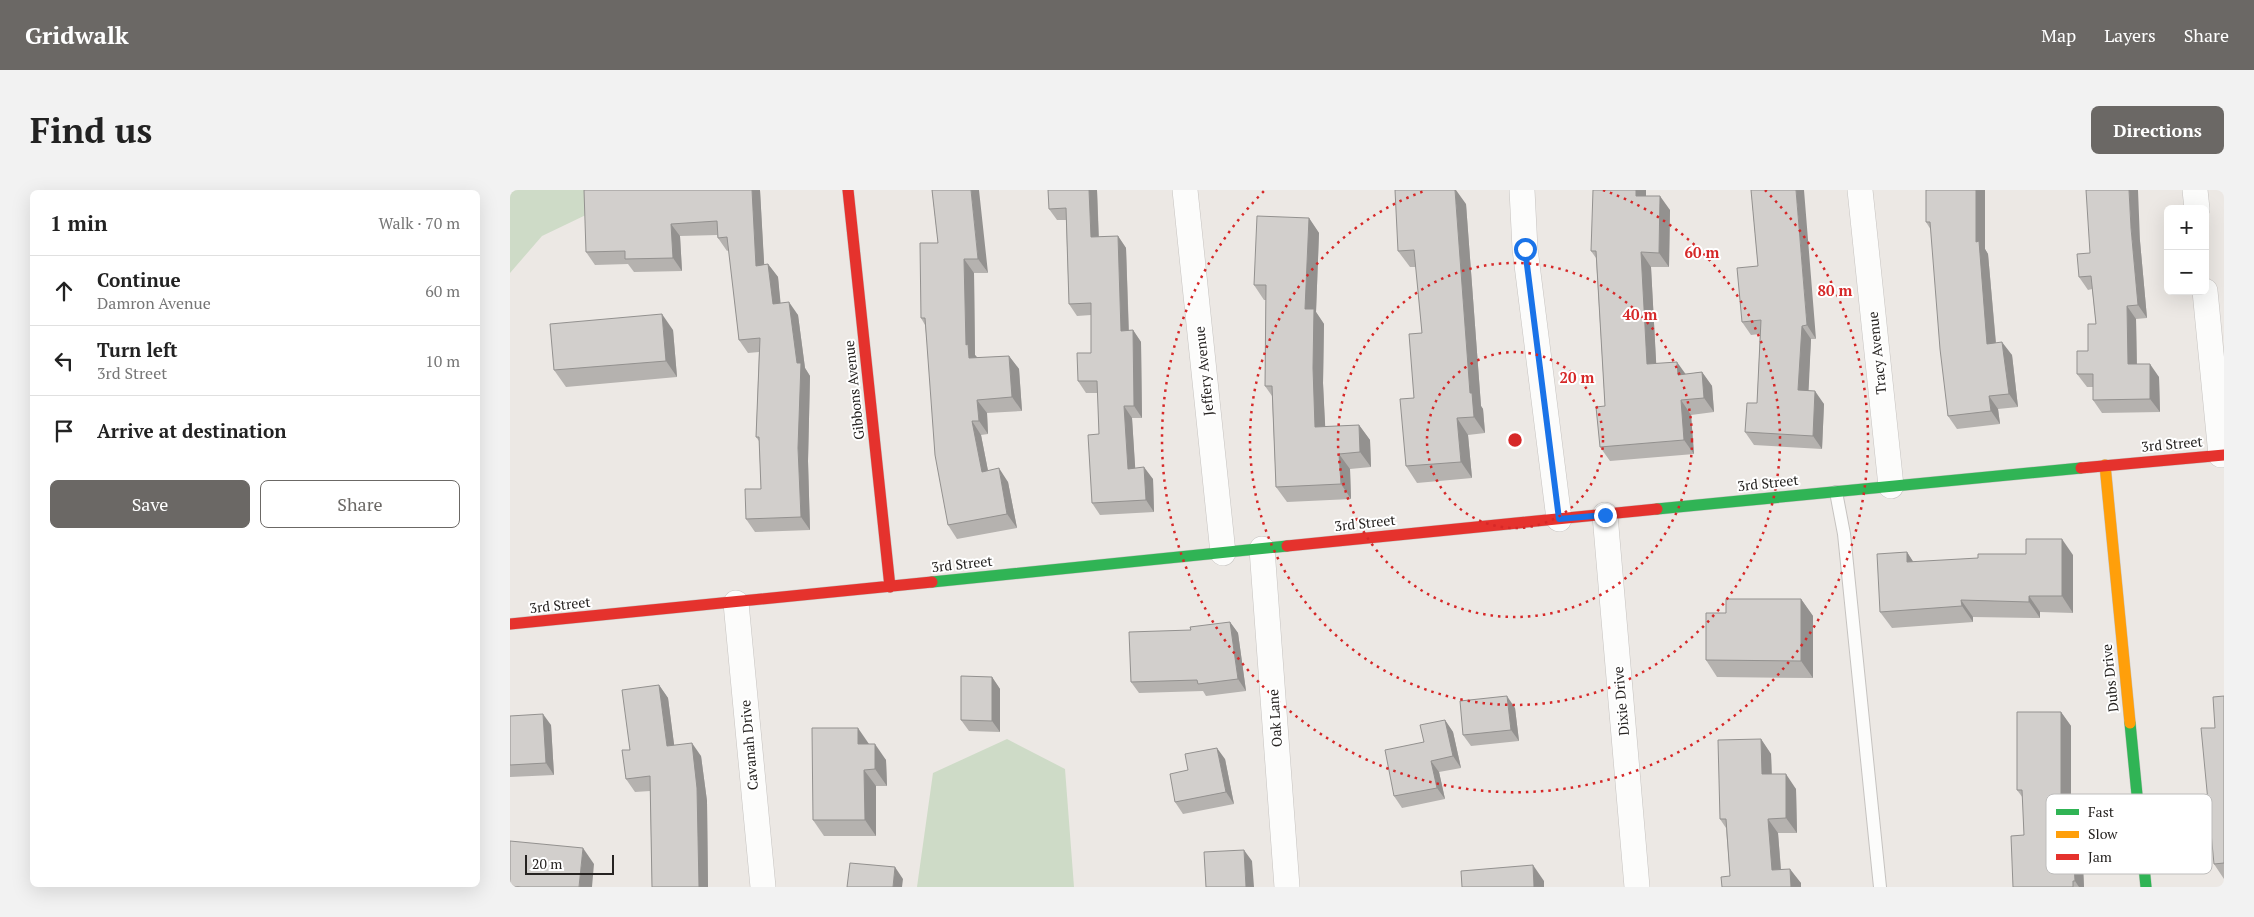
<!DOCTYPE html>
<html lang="en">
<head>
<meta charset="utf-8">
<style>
  body { margin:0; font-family:"PT Serif",serif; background:#f2f2f2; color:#222 }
  .controls { position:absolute; right:15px; top:15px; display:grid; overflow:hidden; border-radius:8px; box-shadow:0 5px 20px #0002 }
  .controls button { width:45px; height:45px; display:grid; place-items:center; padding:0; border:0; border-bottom:1px solid #e0e0e0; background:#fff; color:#222; font:25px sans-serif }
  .scale { position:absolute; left:15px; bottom:12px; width:89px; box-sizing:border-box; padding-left:5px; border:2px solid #262321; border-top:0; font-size:14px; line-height:18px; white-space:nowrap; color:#262321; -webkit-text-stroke:4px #fff; paint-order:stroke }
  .stop { position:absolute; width:15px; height:15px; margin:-11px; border:4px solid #1a73e8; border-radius:50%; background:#fff }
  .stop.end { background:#1a73e8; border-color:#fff; box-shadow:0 1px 5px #0008 }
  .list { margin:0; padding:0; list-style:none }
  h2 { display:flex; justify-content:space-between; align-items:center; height:65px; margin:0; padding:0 20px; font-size:21px }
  h2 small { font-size:16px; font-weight:400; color:#767676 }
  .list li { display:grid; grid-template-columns:32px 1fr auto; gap:15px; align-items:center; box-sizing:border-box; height:70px; padding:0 20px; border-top:1px solid #e0e0e0 }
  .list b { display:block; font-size:19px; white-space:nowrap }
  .list p { margin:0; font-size:16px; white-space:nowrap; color:#767676 }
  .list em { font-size:16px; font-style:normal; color:#767676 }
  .actions { display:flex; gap:10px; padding:15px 20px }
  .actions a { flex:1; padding:11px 0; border:1px solid #6b6865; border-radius:8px; text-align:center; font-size:18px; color:#6b6865 }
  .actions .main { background:#6b6865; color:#fff }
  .icon { flex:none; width:28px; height:28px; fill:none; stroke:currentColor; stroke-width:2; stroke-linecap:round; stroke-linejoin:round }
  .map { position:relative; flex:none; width:1714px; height:697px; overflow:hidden; border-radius:8px }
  header { display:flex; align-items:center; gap:30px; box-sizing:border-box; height:70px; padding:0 25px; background:#6b6865; color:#fff }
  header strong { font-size:24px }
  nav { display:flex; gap:28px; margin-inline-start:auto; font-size:18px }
  .intro { display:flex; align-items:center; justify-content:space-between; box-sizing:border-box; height:120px; padding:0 30px }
  h1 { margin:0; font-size:35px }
  .button { padding:12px 22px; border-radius:8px; background:#6b6865; color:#fff; font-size:18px; font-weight:700 }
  main { display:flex; gap:30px; padding:0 30px }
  aside { flex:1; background:#fff; border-radius:8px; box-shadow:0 5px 20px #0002 }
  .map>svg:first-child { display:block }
  .green { fill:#cedbc7 }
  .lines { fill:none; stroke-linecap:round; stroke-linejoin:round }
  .lane-casing { stroke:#c6c3c0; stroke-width:14 }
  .street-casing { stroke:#c6c3c0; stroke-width:26 }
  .fast-casing { stroke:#c6c3c0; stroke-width:12 }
  .slow-casing { stroke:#c6c3c0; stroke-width:12 }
  .jam-casing { stroke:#c6c3c0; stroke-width:12 }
  .lane { stroke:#fcfcfb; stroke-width:12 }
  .street { stroke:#fcfcfb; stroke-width:25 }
  .fast { stroke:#30b455; stroke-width:11 }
  .slow { stroke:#ff9f0a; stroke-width:11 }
  .jam { stroke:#e5322d; stroke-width:11 }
  .wall { fill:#b5b2af }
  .shaded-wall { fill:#93918f }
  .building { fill:#d2cfcc; stroke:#93918f }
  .route { stroke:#1a73e8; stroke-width:6 }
  .ring { fill:none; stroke:#d62828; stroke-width:2.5; stroke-dasharray:2.5 5 }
  .labels { text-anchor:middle; stroke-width:4; stroke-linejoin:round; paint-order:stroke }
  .street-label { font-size:14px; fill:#262321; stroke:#fff }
  .key { fill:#fff; stroke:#bebdbc; stroke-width:1 }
  .key-label { font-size:14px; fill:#262321 }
  .centre { fill:#d62828; stroke:#fff; stroke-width:2.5 }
  .ring-label { font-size:15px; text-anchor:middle; font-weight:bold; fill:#d62828; stroke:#fff; stroke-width:4; stroke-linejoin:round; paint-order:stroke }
</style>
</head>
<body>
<header>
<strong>Gridwalk</strong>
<nav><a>Map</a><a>Layers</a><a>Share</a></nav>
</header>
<div class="intro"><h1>Find us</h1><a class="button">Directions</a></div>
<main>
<aside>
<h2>1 min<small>Walk · 70 m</small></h2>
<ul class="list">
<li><svg class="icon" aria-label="ahead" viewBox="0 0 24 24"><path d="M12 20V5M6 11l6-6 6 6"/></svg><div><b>Continue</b><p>Damron Avenue</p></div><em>60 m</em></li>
<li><svg class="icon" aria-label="left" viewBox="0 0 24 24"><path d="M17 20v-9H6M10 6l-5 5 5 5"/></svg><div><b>Turn left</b><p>3rd Street</p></div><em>10 m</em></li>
<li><svg class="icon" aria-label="arrive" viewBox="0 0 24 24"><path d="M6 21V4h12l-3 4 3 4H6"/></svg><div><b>Arrive at destination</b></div></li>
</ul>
<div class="actions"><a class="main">Save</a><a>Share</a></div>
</aside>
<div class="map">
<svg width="1714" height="697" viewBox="0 0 1714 697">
  <rect width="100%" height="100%" fill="#ece8e4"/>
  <path class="green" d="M0,0H128L32,46L0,83Z
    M497,549L555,579L564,697H407L423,583Z"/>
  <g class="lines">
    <g class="lane-casing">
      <path id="lane" d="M1326,302L1334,344L1370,697"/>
    </g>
    <g class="street-casing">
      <path id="street" d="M675,0L713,363
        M1012,0L1015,59L1049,329
        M1350,0L1381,296
        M1685,0L1687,19
        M1695,101L1711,265
        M1095,325L1127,697
        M752,359L777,697
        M226,413L253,697"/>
    </g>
    <g class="fast-casing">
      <path id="fast" d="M1147,319L1571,278
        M422,392L777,356
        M1620,533L1636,697"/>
    </g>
    <g class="slow-casing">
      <path id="slow" d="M1595,275L1620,533"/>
    </g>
    <g class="jam-casing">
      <path id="jam" d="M338,0L380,397
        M1571,278L1714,265
        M777,356L1147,319
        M0,434L422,392"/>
    </g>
    <use href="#lane" class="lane"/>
    <use href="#street" class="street"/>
    <use href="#fast" class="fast"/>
    <use href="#slow" class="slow"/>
    <use href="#jam" class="jam"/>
  </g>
  <path class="wall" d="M250,0L254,75L258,74L268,87L270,113L288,125L295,178L300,186L298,271L300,340L245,342L236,329L251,299L249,251L246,247L249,162L238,163L229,150L219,60L217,61L208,48L207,45L170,46L172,81L124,82L118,74L85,75L76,62Z
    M422,0L478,83H464L465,165L467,168L499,166L509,179L512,221L477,223L478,244L471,245L478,281L498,292L507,338L447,349L438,335L415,135L411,128L428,53Z
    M538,0H587L589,47L608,46L616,58L619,141L623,140L631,152L632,228H622L625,278L643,289L644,322L590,325L582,313L589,244L588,203H576L568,191L581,163V125L567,126L559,114L556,30H547L539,19Z
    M1241,0L1306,149H1301L1298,200L1314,214L1312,259L1244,255L1235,242L1247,213L1250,144L1241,145L1232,132L1248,76Z
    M1416,0H1475V59L1478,64L1486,153L1502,165L1508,217L1488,219L1490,234L1447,239L1438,226L1421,40L1416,32Z
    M1136,6L1160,20L1159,77H1141L1146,173L1176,184L1192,182L1202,196L1204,222L1181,225L1184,264L1100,271L1090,257L1095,216L1086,68L1081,61Z
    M956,14L971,216L973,219L975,243L958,245L962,288L907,293L896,276L912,143L906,77H900L888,61Z
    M799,28L809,43L806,122L814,134L813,193L815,237L849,235L860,250L861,277L840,279L841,309L777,312L766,297L762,206L755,196L756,110H754L744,95Z
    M1630,51L1637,128L1626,129L1627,174L1649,187L1650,222L1592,223L1583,210V197H1577L1567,184L1578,161L1586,134L1582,99L1578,100L1569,87L1580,63Z
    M163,140L167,187L56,197L44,180Z
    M1397,362L1403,372L1563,365V423L1530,422V428L1463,427V432L1382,438L1370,422Z
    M1291,409L1303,426V488L1207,487L1196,470Z
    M720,432L728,443L736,501L696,506L693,501L629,503L621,492L681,440Z
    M482,487L490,499V542L459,541L451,530Z
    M149,495L158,508L164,555L191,566L197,611L198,697H142L140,601L125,602L116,589L120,560Z
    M1714,506V689L1704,674L1705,538Z
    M1005,518L1009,551L961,556L953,545Z
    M1551,522L1561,536V622L1571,636L1574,697H1503L1514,645L1513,608L1507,600Z
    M0,526L41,535L44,585L0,587Z
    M935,530L943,542L951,578L929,582L935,609L892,618L884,606L914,552Z
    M1251,549L1261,564L1262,584L1286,599L1287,643H1268L1271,679L1291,693V697H1212L1220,686L1216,638L1210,629Z
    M359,554L376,570L377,596H366V646H314L303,630Z
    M715,569L724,614L673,624L665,612L678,580Z"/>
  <path class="shaded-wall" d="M242,0H250L255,89L246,76Z
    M461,0H469L478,83L468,69Z
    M579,0H587L589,59L581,47Z
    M945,0H946L956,14L971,216L973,219L975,243L964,227L960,203Z
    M1126,0H1136V20L1126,6Z
    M1286,0H1294L1306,149L1297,135Z
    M1466,0H1475V59L1478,64L1487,167L1477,154L1466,52Z
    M1619,0H1628L1630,51L1637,128L1628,115L1621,38Z
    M1150,6L1160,20L1159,77L1149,63Z
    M799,28L809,43L806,122L814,134L813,193L816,252L805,237L795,119Z
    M161,34L170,46L172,81L163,68Z
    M608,46L616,58L619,152L611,141Z
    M1131,62L1141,77L1147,188L1137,174Z
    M454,69L464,83L465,165L468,168H459L456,155Z
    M258,74L268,87L272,127L263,114Z
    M279,112L288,125L295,178L300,186L298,271L300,340L291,327L288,258L287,173Z
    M1617,116L1626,129L1627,187L1618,174Z
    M152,124L163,140L167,187L156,171Z
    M1292,136L1301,149L1298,213L1288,200Z
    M623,140L631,152L632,228L624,216Z
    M1492,152L1502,165L1508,217L1499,204Z
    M499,166L509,179L512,221L502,207Z
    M1167,172L1177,186L1168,185Z
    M1640,174L1649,187L1650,222L1640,209Z
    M1192,182L1202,196L1204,222L1194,208Z
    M1305,201L1314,214L1312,259L1303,246Z
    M1479,206L1488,219L1490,234L1481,221Z
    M467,210L477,223L478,244L469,231Z
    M1171,210L1181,225L1184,264L1174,250Z
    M614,216L622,228L626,290L618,279Z
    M947,228L958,245L962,288L951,272Z
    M462,231L471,245L481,296L472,282Z
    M849,235L860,250L861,277L850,262Z
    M829,264L840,279L841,309L831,294Z
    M634,277L643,289L644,322L636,310Z
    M489,278L498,292L507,338L497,324Z
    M1552,349L1563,365V423L1552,406Z
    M1397,362L1408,379L1397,372Z
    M1519,406L1530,422V428L1519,412Z
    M1291,409L1303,426V488L1291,471Z
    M1451,410L1463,427V432L1452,416Z
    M720,432L728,443L736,501L728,489Z
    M482,487L490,499V542L482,531Z
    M149,495L158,508L166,569L157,556Z
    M997,506L1005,518L1009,551L1001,540Z
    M1551,522L1561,536V636L1551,622Z
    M33,524L41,535L44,585L36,573Z
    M935,530L943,542L951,578L943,566Z
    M348,538L359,554H348Z
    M1251,549L1261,564L1262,599L1252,584Z
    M182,553L191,566L197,611L198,697H189Z
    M365,554L376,570L377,596L365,579Z
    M707,558L715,569L724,614L716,602Z
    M921,571L929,582L935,609L927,598Z
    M354,580L366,596V646L355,630Z
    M1276,584L1286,599L1287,643L1276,628Z
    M1561,622L1571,636L1574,697H1569L1565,691Z
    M1258,629L1268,643L1272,695L1262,680Z
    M73,658L84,674L82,697H69Z
    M734,660L742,671L744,697H736Z
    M1023,675L1034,691V697H1024Z
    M385,677L393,689L392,697H383Z
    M1280,679L1291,693V697H1281Z"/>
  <path class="building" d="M74,0H242L246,76L258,74L263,114L279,112L287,173H291L288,258L291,327L236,329L235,299H251L249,247H246L250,148L229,150L217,47L208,48L207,31L161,34L163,68L115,69V61L76,62Z
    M422,0H461L468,69H454L456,155L458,154L459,168L499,166L502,207L467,210L469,231H462L472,282L489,278L497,324L438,335L425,265L415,128H411L410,53H428Z
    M538,0H579L581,47L608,46L611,141L623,140L624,216H614L618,279L634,277L636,310L582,313L578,245L589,244L587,191H568L567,163H581V113L559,114L556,18L539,19Z
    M885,0H945L960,203H962L964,227L947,228L951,272L896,276L890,209L904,208L899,144L912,143L904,60L888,61Z
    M1083,0H1126V6H1150L1149,63L1131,62L1137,174L1167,172L1168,185L1192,182L1194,208L1171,210L1174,250L1090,257L1086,217L1095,216L1086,61H1081Z
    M1241,0H1286L1297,135L1292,136L1288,200L1305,201L1303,246L1235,242L1237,213H1247L1251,130L1232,132L1227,78L1248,76Z
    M1416,0H1466V52L1469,51L1477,154L1492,152L1499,204L1479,206L1481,221L1438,226L1430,159L1420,32H1416Z
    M1576,0H1619L1621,38L1628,115L1617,116L1618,174H1640V209L1583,210V184H1567V161H1578V134H1586L1581,86L1569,87L1567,64L1580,63Z
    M747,26L799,28L795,119H804L803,178L805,237L849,235L850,262L829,264L831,294L766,297L762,196H755L756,95H744Z
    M152,124L156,171L44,180L40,134Z
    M1516,349H1552V406H1519V412L1451,410L1452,416L1370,422L1367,364L1397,362V372L1468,368V364H1516Z
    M1216,409H1291V471L1196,470V423H1216Z
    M720,432L728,489L688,494L687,490L621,492L619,442L681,440L680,437Z
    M451,486L482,487V531L451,530Z
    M149,495L157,556L182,553L187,598L189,697H142L140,586L116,589L112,560H120L112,500Z
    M997,506L1001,540L953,545L950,511Z
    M1714,506V673L1704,674L1691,538H1705L1703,507Z
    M1507,522H1551V622H1561L1565,691H1563V697H1503L1501,646L1514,645L1512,600H1507Z
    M33,524L36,573L0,575V526Z
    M935,530L943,566L921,571L927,598L884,606L875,560L914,552L910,535Z
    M302,538H348V554H365V579L354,580L355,630H303Z
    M1251,549L1252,584H1276V628L1258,629L1262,680L1280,679L1281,697H1212L1211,687L1220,686L1216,629H1210L1208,550Z
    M707,558L716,602L665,612L660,584L678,580L675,564Z
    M0,651L73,658L69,697H11L0,696Z
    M734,660L736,697H696L694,662Z
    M340,673L385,677L383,697H337Z
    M1023,675L1024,697H952L951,681Z"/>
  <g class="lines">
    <path class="route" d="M1015,59L1049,329L1095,325"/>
  </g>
  <g class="ring">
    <circle cx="1005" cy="250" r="88"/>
    <circle cx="1005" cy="250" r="177"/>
    <path d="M1093 0A265 265 0 1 1 917 0"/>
    <path d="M1255 0A353 353 0 1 1 755 0"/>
  </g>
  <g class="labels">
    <g class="street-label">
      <text transform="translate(1367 163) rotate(-96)" y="5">Tracy Avenue</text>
      <text transform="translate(694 181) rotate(-96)" y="5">Jeffery Avenue</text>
      <text transform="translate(344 200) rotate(-96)" y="5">Gibbons Avenue</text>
      <text transform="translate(1662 254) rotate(-5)" y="5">3rd Street</text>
      <text transform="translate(1258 293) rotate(-6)" y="5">3rd Street</text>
      <text transform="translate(855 333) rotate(-6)" y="5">3rd Street</text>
      <text transform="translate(452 374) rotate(-6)" y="5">3rd Street</text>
      <text transform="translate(50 415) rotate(-6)" y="5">3rd Street</text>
      <text transform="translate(1600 488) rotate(-96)" y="5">Dubs Drive</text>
      <text transform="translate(1111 511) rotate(-95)" y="5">Dixie Drive</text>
      <text transform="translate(765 528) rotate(-94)" y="5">Oak Lane</text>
      <text transform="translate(239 555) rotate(-95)" y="5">Cavanah Drive</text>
    </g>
  </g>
  <rect x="1536" y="604" width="166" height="80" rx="8" class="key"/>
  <rect x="1546" y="619" width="23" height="6" fill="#30b455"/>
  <rect x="1546" y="641" width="23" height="7" fill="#ff9f0a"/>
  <rect x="1546" y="664" width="23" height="6" fill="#e5322d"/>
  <g class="key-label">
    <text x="1578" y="627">Fast</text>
    <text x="1578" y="649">Slow</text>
    <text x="1578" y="672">Jam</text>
  </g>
  <circle cx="1005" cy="250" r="8" class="centre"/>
  <g class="ring-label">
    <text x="1192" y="68">60 m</text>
    <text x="1325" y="106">80 m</text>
    <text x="1130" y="130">40 m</text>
    <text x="1067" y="193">20 m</text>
  </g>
</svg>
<div class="controls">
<button>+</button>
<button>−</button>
</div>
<div class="scale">20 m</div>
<div class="stop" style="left:1015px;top:59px"></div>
<div class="stop end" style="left:1095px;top:325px"></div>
</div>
</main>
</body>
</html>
